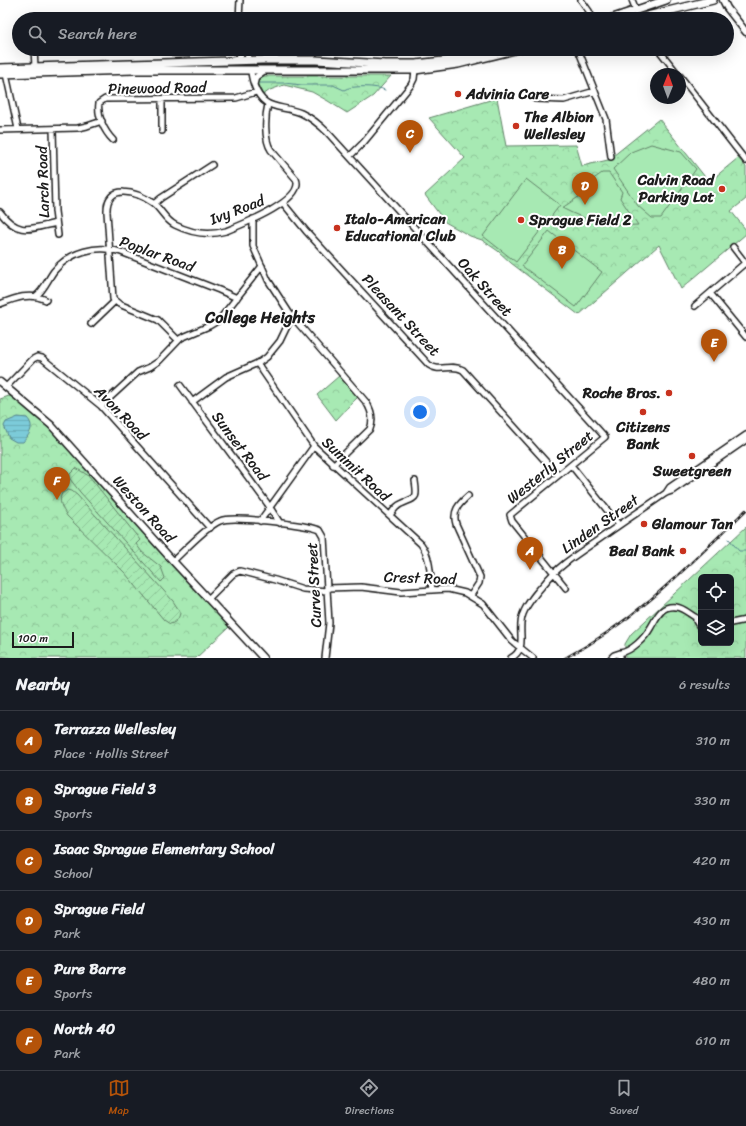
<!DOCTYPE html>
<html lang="en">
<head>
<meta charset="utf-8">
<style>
  body { margin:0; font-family:Sriracha,sans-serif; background:#20242c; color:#f1f3f6 }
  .controls { position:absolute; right:12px; bottom:12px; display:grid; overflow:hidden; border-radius:6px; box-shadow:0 4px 16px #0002 }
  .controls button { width:36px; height:36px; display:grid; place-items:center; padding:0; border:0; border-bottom:1px solid #363941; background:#171b24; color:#f1f3f6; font:20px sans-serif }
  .compass { position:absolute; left:650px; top:68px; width:36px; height:36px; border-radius:50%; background:#171b24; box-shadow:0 4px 16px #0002; rotate:1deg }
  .scale { position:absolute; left:12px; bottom:10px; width:62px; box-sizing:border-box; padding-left:4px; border:2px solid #1c1c1c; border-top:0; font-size:11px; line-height:14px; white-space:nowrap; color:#1c1c1c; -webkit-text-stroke:3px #fff; paint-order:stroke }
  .you { position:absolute; left:420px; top:412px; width:14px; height:14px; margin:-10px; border:3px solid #fff; border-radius:50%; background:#1a73e8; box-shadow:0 0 0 6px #1a73e833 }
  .badge { display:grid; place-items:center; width:26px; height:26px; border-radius:50%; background:#b45309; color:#fff; font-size:13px; font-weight:700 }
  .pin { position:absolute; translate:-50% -33px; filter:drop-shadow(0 1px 2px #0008) }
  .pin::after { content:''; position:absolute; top:21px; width:14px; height:12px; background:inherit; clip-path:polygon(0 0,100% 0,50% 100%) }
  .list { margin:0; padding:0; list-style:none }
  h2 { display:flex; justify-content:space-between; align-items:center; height:52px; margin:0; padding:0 16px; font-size:17px }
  h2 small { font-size:13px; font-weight:400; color:#9ea1a6 }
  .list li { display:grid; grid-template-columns:26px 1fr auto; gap:12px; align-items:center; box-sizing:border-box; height:60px; padding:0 16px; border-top:1px solid #363941 }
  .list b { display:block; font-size:15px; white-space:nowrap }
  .list p { margin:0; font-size:13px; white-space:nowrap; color:#9ea1a6 }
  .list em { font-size:13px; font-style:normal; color:#9ea1a6 }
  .icon { flex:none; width:22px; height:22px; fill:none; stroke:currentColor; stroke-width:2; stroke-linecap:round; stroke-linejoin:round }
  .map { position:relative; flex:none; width:746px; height:658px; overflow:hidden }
  .search { position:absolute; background:#171b24; box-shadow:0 4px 16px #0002; left:12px; right:12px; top:12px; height:44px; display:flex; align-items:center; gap:10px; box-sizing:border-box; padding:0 14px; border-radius:22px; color:#9ea1a6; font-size:15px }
  .sheet { height:412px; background:#171b24 }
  nav { display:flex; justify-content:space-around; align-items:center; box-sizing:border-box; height:56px; border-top:1px solid #363941; background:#171b24; font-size:11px; color:#9ea1a6 }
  nav a { display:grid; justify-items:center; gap:2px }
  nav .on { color:#b45309 }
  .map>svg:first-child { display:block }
  .park { fill:url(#park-crowns); stroke:#628268; fill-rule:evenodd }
  .garden { fill:url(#garden-furrows); stroke:#628268 }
  .pitch { fill:#a7e9b3; stroke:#628268 }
  .water { fill:url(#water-rules); stroke:#56858d }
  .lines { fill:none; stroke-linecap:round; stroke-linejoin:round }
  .stream { stroke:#56858d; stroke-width:1 }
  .minor-casing { stroke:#1c1c1c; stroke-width:8 }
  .major-casing { stroke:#1c1c1c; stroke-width:9 }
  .highway-casing { stroke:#1c1c1c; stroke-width:10 }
  .minor { stroke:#fff; stroke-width:5 }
  .major { stroke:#fff; stroke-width:6 }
  .highway { stroke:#fff; stroke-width:7 }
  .rail-casing { stroke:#1c1c1c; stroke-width:2.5 }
  .rail { stroke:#fff; stroke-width:1; stroke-dasharray:3; stroke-linecap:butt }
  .poi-dot { fill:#c8321e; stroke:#fff; stroke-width:1.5 }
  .labels { text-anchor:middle; stroke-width:4; stroke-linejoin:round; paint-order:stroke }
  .street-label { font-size:15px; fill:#1c1c1c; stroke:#fff }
  .poi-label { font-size:15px; font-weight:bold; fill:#1c1c1c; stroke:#fff; text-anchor:start }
  .neighbourhood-label { font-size:16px; font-weight:bold; fill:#1c1c1c; stroke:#fff }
</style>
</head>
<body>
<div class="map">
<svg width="746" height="658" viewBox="0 0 746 658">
  <defs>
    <pattern id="park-crowns" width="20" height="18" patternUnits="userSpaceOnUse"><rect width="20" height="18" fill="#a7e9b3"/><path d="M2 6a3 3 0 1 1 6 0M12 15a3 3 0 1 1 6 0" fill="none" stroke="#8fc799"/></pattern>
    <pattern id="garden-furrows" width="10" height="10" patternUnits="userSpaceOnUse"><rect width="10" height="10" fill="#a7e9b3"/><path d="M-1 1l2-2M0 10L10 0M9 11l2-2" fill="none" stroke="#8fc799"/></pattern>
    <pattern id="water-rules" width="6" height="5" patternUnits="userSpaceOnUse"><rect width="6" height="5" fill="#7ccbd9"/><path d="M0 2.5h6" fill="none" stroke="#6baeba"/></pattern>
  </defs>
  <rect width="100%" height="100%" fill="#fff"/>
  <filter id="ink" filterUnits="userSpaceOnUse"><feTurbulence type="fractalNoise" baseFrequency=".025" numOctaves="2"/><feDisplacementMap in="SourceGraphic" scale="8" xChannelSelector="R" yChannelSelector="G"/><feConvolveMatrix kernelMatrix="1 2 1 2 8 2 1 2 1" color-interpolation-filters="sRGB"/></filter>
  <g filter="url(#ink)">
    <path class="park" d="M264,76H391L373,96L347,113L328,101L312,92L284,85L270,90L263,95L257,83L260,77Z
      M497,98L506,146L576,145L582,166L608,160L659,119L709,182L738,158L746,167V199L731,211L746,230V234L681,289L659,245L579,315L511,263L498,251L482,240L470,236L445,222L425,195L465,158L429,118Z
      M339,376L358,397C349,405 344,412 336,420L317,395Z
      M9,396C22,400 44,424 54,434L172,566L229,627L196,658H12L0,656V399Z
      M746,527V658H625V644L631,634ZM701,577H731V643H701Z"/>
    <path class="garden" d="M76,468L89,476L140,540L136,544L142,552L161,567L165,578L161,582L80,492L70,479V474Z
      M68,490L72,491L77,495L173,601L180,612C180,617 176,623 170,624L164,620L125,573L67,516C62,508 58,501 62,493Z"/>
    <path class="pitch" d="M651,144L681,152L696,169L661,218H652L638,206L613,169L631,152Z
      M602,173H609L622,192L620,198L638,225C611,227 586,221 562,208L586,192L585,185Z
      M526,179L560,205L516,262L483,236Z
      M549,231L602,272L576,307L522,266Z"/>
    <path class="water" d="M18,417L27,418C35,426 30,434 23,442H16L9,438L4,426L6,422Z"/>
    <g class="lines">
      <path class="stream" d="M260,83H284L302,85H333L344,90C351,85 378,86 385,90
        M729,539L739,551H746"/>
      <g class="minor-casing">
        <path id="minor" d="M581,0L589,11L593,19
          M632,0L636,10
          M31,17V19
          M239,19L240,0
          M34,49L35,67
          M247,49L248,60
          M578,49L606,119L611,157
          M658,49L678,74
          M234,60L240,56L243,49
          M251,70C251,76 252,79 254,85C264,112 279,104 301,113C312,118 320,125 328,133L605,437L510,515L512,521L566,588
          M6,74L18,129
          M680,76L746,161
          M254,85L256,77L264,71
          M162,99V131
          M535,99L564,100L595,91
          M53,129L55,211L58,235
          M0,130L78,128L87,126L102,121
          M113,140C104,131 97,116 99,103L105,99L236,98L256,92
          M350,156L364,142L411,85L414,79L415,70
          M283,203L306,231L429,365C440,373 451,363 463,370L558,475
          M154,204L161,198L212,165
          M0,212C18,236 30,229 56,223
          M253,219V246L268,280L290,314L366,402C372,411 374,419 370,429L333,465
          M733,247L746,264
          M710,293L746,337
          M36,296C44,290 48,279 54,271C69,252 97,244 121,252L219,290L237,298
          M0,304C15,298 30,292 46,300
          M695,306L745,263
          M91,324L115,301
          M178,340L158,320L119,304L113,299L107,212C106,182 137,192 153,203C161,209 165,220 175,225C191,233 208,236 226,231C241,225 306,200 296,179L271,150C264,140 265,116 268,104
          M257,363L314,446L421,544C431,558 430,574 432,590
          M180,385L267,503L280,523
          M6,387L33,359L37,357L42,358L101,406L210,528
          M192,402L226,377L260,362L267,357L280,341L292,316
          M101,406L138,372L150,367L159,361L181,338L209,326L219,320L262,266
          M571,465L619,525
          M666,493L670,487L746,435
          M468,496C459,504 452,511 456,524L480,577L479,583L471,595
          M390,515C393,511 396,506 401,504C416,497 418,500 415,481
          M260,521L314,446
          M173,561C184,551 207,526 220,521C232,515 307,525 320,530L324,537L329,623L325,658
          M327,588L361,587L401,592L448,589L465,593L483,604L512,641L533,658
          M208,599L233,574L240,571L275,580L303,589L327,591
          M696,618V621L701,629
          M731,623L746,620
          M620,653C632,651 645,638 651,627C657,617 661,605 676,607C685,608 692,617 701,620
          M511,658C529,648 516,631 523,614C527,603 536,593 544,584C558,566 579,553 598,540C620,524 643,509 666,493L672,491L746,440
          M611,658L614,655L620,653V658"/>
      </g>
      <g class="major-casing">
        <path id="major" d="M723,0L727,8L746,32
          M0,382L51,425L173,561L263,658"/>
      </g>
      <g class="highway-casing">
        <path id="highway" d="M610,19L666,0
          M635,19L713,0
          M0,68L262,60H316L385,64H416L452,60L496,49
          M0,74L134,70H415L458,64L519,49"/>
      </g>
      <use href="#minor" class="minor"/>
      <use href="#major" class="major"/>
      <use href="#highway" class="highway"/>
      <g class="rail-casing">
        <path id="rail" d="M565,658C636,621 689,565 746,510"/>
      </g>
      <use href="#rail" class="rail"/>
    </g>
  </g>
  <g class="poi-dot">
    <circle cx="458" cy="94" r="4"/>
    <circle cx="516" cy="126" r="4"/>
    <circle cx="722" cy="189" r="4"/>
    <circle cx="521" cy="220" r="4"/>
    <circle cx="337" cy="228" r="4"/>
    <circle cx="669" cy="393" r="4"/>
    <circle cx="643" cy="412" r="4"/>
    <circle cx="692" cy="456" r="4"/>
    <circle cx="644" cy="524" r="4"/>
    <circle cx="683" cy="551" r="4"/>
  </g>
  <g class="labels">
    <g class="street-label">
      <text transform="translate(157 88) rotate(-1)" y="5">Pinewood Road</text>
      <text transform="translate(43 182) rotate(-92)" y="5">Larch Road</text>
      <text transform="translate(237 210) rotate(-21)" y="5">Ivy Road</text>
      <text transform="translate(157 254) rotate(20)" y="5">Poplar Road</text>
      <text transform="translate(485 287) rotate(48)" y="5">Oak Street</text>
      <text transform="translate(401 315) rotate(47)" y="5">Pleasant Street</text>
      <text transform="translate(121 413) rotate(46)" y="5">Avon Road</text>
      <text transform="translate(240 446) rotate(53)" y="5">Sunset Road</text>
      <text transform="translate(550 467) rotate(-39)" y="5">Westerly Street</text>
      <text transform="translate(356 469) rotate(43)" y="5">Summit Road</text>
      <text transform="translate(144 509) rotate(48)" y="5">Weston Road</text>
      <text transform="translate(600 524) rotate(-35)" y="5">Linden Street</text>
      <text transform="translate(420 578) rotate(2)" y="5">Crest Road</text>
      <text transform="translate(314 585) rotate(-93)" y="5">Curve Street</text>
    </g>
    <g class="poi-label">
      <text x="466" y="99">Advinia Care</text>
      <text x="524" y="122">The Albion<tspan x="524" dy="17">Wellesley</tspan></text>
      <text x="714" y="185" text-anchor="end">Calvin Road<tspan x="714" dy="17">Parking Lot</tspan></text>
      <text x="345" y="224">Italo-American<tspan x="345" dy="17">Educational Club</tspan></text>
      <text x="529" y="225">Sprague Field 2</text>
      <text x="661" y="398" text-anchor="end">Roche Bros.</text>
      <text x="643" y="432" text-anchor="middle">Citizens<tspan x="643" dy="17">Bank</tspan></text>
      <text x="692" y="476" text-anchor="middle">Sweetgreen</text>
      <text x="652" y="529">Glamour Tan</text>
      <text x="675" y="556" text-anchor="end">Beal Bank</text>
    </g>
    <g class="neighbourhood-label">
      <text x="260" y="323">College Heights</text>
    </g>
  </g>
</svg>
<div class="controls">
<button><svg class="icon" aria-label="locate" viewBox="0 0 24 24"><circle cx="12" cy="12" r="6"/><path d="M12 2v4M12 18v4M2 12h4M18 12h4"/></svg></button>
<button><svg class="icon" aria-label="layers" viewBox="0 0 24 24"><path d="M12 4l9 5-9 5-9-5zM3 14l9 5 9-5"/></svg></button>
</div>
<svg class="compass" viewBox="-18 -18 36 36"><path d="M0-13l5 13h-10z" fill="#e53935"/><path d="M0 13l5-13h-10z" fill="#9ea1a6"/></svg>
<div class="scale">100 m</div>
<div class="you"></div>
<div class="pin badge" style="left:530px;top:570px">A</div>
<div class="pin badge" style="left:562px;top:269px">B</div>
<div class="pin badge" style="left:410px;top:153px">C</div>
<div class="pin badge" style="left:585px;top:205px">D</div>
<div class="pin badge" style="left:714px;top:362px">E</div>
<div class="pin badge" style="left:57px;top:500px">F</div>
<div class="search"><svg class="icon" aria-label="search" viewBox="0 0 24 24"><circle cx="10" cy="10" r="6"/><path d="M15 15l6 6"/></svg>Search here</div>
</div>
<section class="sheet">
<h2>Nearby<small>6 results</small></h2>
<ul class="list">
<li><span class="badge">A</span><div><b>Terrazza Wellesley</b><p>Place · Hollis Street</p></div><em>310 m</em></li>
<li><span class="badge">B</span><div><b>Sprague Field 3</b><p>Sports</p></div><em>330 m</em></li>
<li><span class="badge">C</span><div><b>Isaac Sprague Elementary School</b><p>School</p></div><em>420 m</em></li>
<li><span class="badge">D</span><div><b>Sprague Field</b><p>Park</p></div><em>430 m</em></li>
<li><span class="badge">E</span><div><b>Pure Barre</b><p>Sports</p></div><em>480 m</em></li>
<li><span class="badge">F</span><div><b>North 40</b><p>Park</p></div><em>610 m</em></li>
</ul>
</section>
<nav>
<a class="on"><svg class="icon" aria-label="map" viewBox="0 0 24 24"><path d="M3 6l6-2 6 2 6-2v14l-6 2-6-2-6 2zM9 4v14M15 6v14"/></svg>Map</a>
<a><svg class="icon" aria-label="directions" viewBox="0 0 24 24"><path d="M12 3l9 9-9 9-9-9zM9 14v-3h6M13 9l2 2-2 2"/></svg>Directions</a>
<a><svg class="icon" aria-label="saved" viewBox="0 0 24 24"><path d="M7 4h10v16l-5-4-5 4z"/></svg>Saved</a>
</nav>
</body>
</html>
